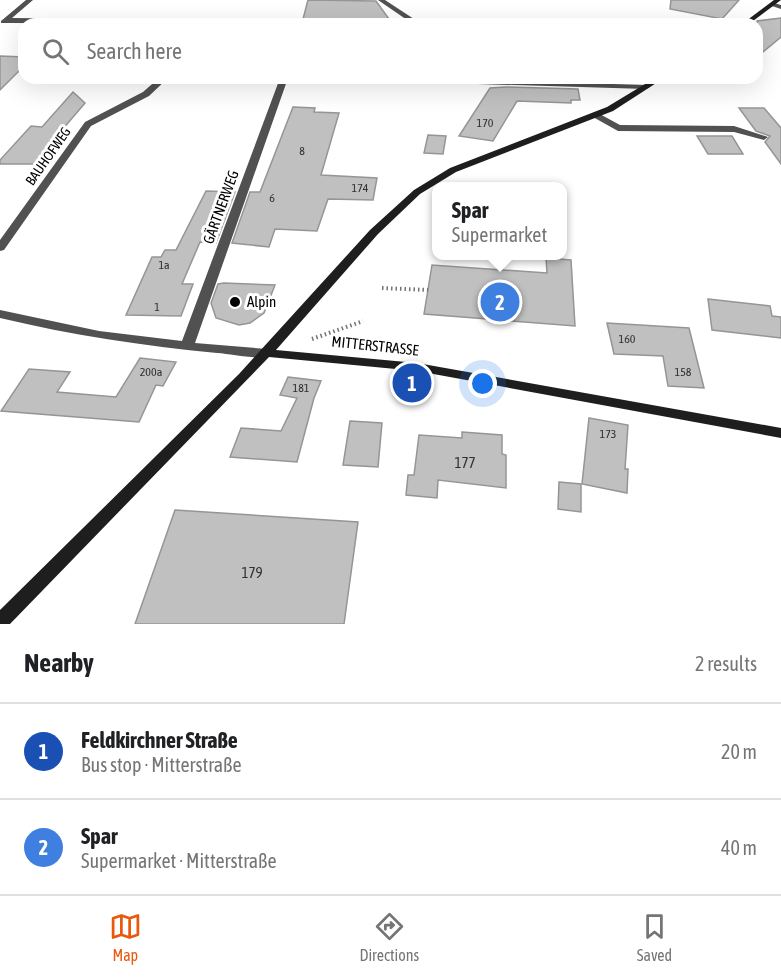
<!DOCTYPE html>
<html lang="en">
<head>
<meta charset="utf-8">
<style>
	body { margin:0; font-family:"Asap Condensed",sans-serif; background:#f2f2f2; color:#202124 }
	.you { position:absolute; left:483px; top:384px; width:21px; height:21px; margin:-15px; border:4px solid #fff; border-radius:50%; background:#1a73e8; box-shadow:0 0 0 9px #1a73e833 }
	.badge { display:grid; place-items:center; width:39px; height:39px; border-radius:50%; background:#ea580c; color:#fff; font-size:20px; font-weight:700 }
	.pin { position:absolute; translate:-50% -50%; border:3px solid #fff; box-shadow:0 2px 6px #0006 }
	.popup { position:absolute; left:432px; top:182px; width:135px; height:78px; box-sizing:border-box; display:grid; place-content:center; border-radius:12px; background:#fff; filter:drop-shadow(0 2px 4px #0005); font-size:20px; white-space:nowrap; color:#757577 }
	.popup b { font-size:22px; color:#202124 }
	.popup::after { content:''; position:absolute; left:50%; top:100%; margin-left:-12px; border:12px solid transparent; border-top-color:#fff }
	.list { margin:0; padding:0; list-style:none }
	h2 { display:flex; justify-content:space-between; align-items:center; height:78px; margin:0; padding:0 24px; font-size:26px }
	h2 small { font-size:20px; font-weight:400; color:#757577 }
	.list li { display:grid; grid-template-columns:39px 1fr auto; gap:18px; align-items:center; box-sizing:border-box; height:96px; padding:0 24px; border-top:2px solid #e0e0e0 }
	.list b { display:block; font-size:22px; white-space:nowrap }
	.list p { margin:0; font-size:20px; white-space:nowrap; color:#757577 }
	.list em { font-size:20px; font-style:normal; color:#757577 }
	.icon { flex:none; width:33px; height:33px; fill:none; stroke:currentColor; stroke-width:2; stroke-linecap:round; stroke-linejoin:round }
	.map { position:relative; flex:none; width:781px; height:624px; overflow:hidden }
	.search { position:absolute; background:#fff; box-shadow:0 6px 24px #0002; left:18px; right:18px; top:18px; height:66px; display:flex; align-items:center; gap:15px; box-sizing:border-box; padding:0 21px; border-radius:18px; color:#757577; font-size:22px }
	.sheet { height:270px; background:#fff }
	nav { display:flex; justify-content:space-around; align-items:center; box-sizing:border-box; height:84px; border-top:2px solid #e0e0e0; background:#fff; font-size:16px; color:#757577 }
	nav a { display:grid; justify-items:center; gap:3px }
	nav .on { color:#ea580c }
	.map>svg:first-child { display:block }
	.building { fill:#c0c0c0; stroke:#959595; stroke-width:1.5 }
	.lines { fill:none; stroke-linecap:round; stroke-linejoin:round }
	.path { stroke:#737373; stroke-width:4; stroke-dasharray:1.5 3; stroke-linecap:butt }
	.lane { fill:#515151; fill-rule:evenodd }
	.street { fill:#515151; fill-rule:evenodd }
	.secondary { fill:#1e1e1e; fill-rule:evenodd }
	.poi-dot { fill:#000; stroke:#fff; stroke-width:2 }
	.labels { text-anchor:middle; stroke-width:6; stroke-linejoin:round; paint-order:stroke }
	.number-label { font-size:12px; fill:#303030 }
	.far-street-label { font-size:14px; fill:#000; stroke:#fff }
	.street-label { font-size:15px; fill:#000; stroke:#fff }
	.poi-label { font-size:15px; fill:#000; stroke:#fff; text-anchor:start }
	.near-number-label { font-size:15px; fill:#303030 }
</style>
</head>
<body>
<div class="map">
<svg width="781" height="624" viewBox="0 0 781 624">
	<rect width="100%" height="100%" fill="#fff"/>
	<g class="building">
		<polygon points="308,0 376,1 389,19 303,19"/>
		<polygon points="671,0 739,0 722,19 670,9"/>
		<polygon points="781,18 781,37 757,57 757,21"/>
		<polygon points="0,56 24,57 24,66 0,90"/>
		<polygon points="506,87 578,89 580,100 571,100 571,103 517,101 493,141 459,136 490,88"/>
		<polygon points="73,92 85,103 33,164 0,164 0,160 31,126 42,127"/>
		<polygon points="293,107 315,108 314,112 339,113 321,175 377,178 373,200 328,199 317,231 275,229 269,247 232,243 250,192 260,192"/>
		<polygon points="739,108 764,108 781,128 781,164 765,142 770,136 756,131"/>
		<polygon points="428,135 446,136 443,154 424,153"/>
		<polygon points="697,136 732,136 743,154 708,154"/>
		<polygon points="206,191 235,192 216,243 200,242 182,284 193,284 181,316 126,315 152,257 161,257 165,250 176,250"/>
		<polygon points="546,258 571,260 575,326 424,314 432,265 547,273"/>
		<polygon points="224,283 275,285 264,313 250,323 239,325 216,318 211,303 218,284"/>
		<polygon points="708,299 770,306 772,316 781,317 781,338 712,330"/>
		<polygon points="607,323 689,328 704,388 668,386 663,356 614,354"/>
		<polygon points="140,358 176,362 163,386 156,385 139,422 1,411 29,369 70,372 57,392 116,397"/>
		<polygon points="288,377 321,381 314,398 297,462 230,457 241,428 281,431 297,398 280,395"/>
		<polygon points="589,418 628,425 625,469 628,469 627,493 582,484"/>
		<polygon points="350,421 382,423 378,467 343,465"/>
		<polygon points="462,432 502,435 502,454 506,455 506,488 438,480 437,498 406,495 408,475 414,475 419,435 462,438"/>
		<polygon points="559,482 581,484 581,512 558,509"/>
		<polygon points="175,510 358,522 344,624 135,624"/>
	</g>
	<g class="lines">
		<g class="path">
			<polyline points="382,288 428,290"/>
			<polyline points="312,339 363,321"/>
		</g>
		<polygon class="lane" points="596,112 620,125 734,126 768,137 764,140 734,132 618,131 593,117 593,113"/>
		<g class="street">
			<polygon points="26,0 33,0 12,18 410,22 378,0 385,0 417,21 556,20 559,22 556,24 1,23 1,21"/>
			<polygon points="774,3 781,5 781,9 772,6 772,4"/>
			<polygon points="159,78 168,78 149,96 91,126 4,250 0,251 0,240 85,122 143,92"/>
			<path d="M 280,78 L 288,78 L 195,343 L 267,349 L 272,350 L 273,353 L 272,356 C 256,360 233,354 217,353 C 144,346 71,335 0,318 L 0,310 L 99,331 L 182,341 Z"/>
			<polygon points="342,78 424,78 646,85 650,87 646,89 346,80"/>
		</g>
		<g class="secondary">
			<polygon points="774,0 781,0 749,24 742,24"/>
			<polygon points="655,78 664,78 613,111 456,172 420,194 378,234 276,350 417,363 781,428 781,438 417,371 269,357 10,624 0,624 0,610 239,374 370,230 414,190 450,168 607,107"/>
		</g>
	</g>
	<circle class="poi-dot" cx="235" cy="302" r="6"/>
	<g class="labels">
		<g class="number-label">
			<text x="485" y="127">170</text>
			<text x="302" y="155">8</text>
			<text x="360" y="192">174</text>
			<text x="272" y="202">6</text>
			<text x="164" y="269">1a</text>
			<text x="157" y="311">1</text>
			<text x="627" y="343">160</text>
			<text x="151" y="376">200a</text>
			<text x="683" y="376">158</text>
			<text x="301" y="392">181</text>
			<text x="608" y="438">173</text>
		</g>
		<g class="far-street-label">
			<text transform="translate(48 156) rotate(-55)" y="5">BAUHOFWEG</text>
		</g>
		<g class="street-label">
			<text transform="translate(221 207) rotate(-70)" y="5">GÄRTNERWEG</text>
			<text transform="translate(375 346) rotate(6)" y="5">MITTERSTRASSE</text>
		</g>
		<g class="poi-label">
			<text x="247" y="307">Alpin</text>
		</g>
		<g class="near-number-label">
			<text x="465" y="468">177</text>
			<text x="252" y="578">179</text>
		</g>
	</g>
</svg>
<div class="you"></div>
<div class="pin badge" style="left:412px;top:383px;background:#1a4fb4">1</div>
<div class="pin badge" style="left:500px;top:302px;background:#3f7fe0">2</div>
<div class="popup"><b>Spar</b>Supermarket</div>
<div class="search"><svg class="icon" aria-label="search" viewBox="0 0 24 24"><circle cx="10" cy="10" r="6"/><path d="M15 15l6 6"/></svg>Search here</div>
</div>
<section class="sheet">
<h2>Nearby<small>2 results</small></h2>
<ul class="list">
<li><span class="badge" style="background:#1a4fb4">1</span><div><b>Feldkirchner Straße</b><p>Bus stop · Mitterstraße</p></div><em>20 m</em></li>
<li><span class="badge" style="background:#3f7fe0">2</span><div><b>Spar</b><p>Supermarket · Mitterstraße</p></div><em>40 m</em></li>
</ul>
</section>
<nav>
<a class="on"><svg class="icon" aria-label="map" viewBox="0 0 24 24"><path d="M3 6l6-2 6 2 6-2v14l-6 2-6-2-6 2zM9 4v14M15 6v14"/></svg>Map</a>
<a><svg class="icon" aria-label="directions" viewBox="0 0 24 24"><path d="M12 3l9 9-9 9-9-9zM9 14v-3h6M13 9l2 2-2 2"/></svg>Directions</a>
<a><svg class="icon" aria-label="saved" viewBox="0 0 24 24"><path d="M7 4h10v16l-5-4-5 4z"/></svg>Saved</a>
</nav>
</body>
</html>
